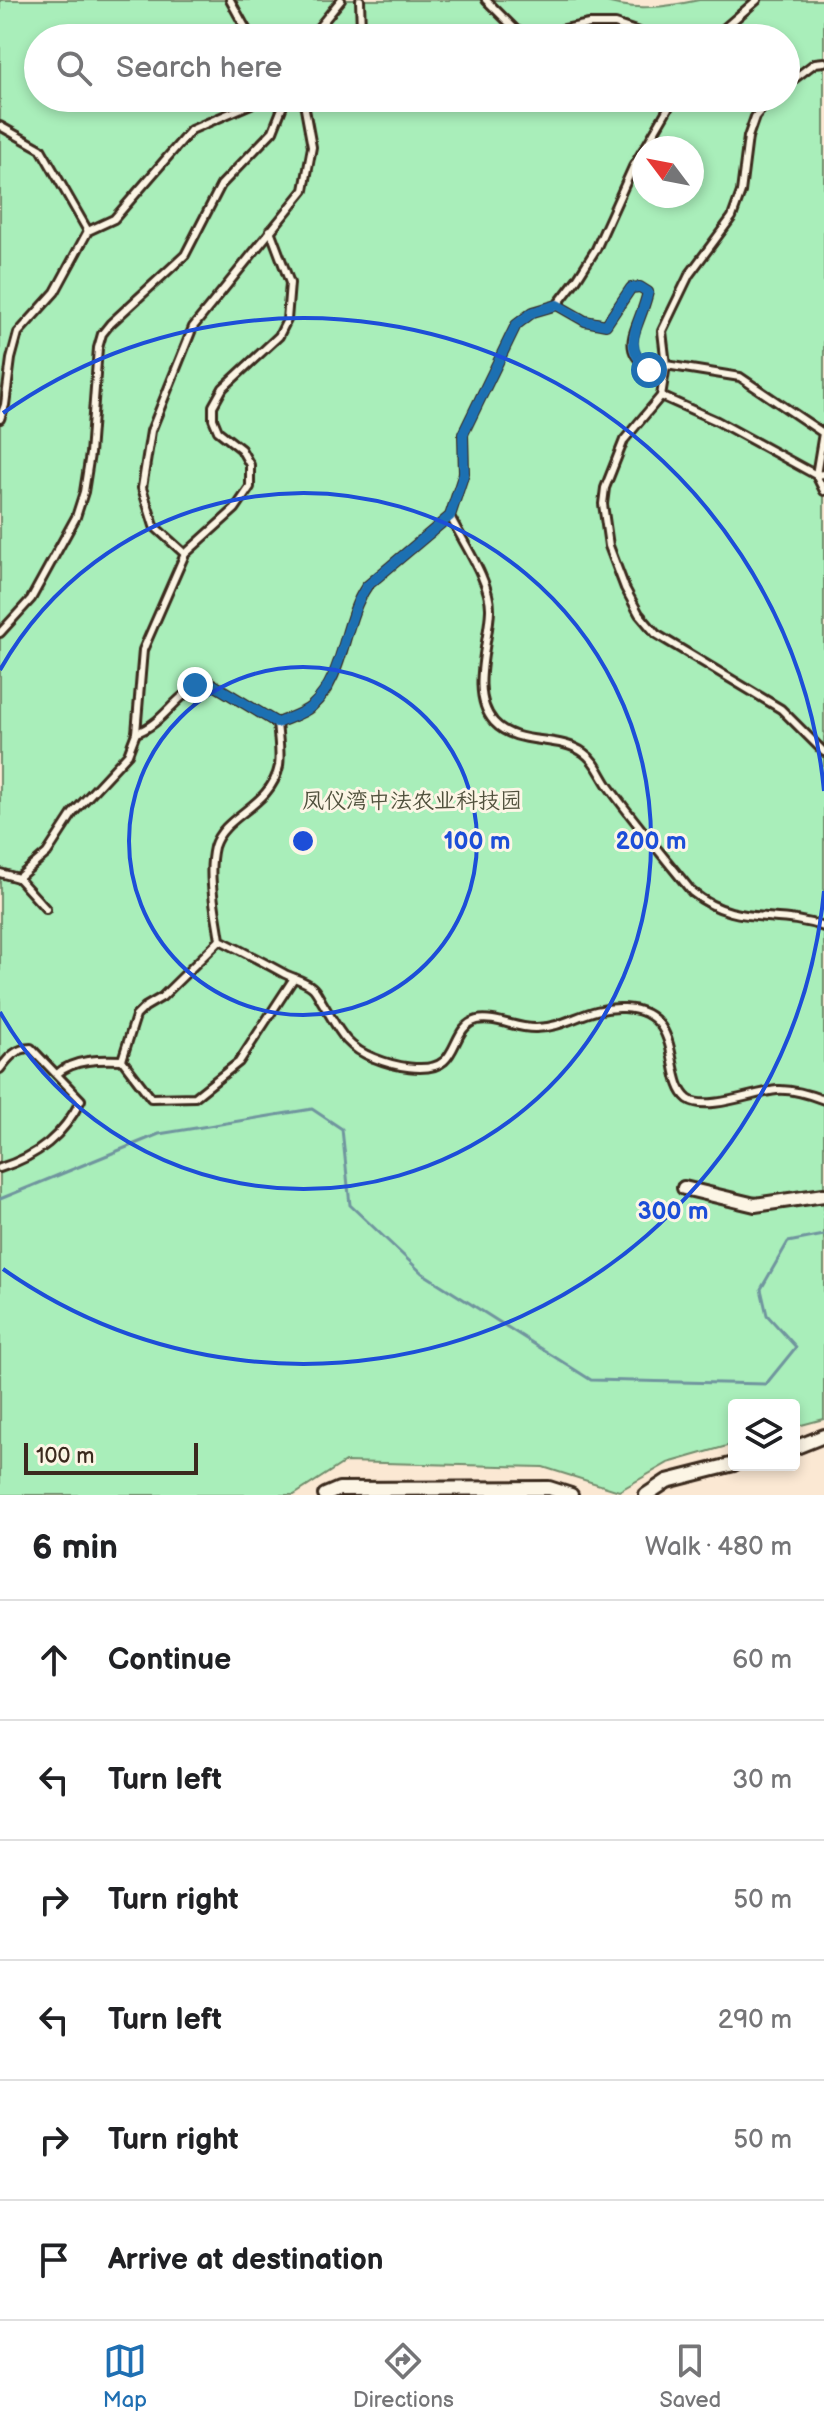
<!DOCTYPE html>
<html lang="en">
<head>
<meta charset="utf-8">
<style>
	body { margin:0; font-family:"Balsamiq Sans","LXGW WenKai TC",sans-serif; background:#f2f2f2; color:#202124 }
	.controls { position:absolute; right:24px; bottom:24px; display:grid; overflow:hidden; border-radius:8px; box-shadow:0 4px 12px #0003 }
	.controls button { width:72px; height:72px; display:grid; place-items:center; padding:0; border:0; border-bottom:2px solid #e0e0e0; background:#fff; color:#202124; font:40px sans-serif }
	.compass { position:absolute; left:632px; top:136px; width:72px; height:72px; border-radius:50%; background:#fff; box-shadow:0 4px 12px #0003; rotate:302deg }
	.scale { position:absolute; left:24px; bottom:20px; width:174px; box-sizing:border-box; padding-left:8px; border:4px solid #3b2a1e; border-top:0; font-size:22px; line-height:28px; white-space:nowrap; color:#3b2a1e; -webkit-text-stroke:6px #fcf5e5; paint-order:stroke }
	.stop { position:absolute; width:24px; height:24px; margin:-18px; border:6px solid #1f6fb2; border-radius:50%; background:#fff }
	.stop.end { background:#1f6fb2; border-color:#fff; box-shadow:0 2px 8px #0008 }
	.list { margin:0; padding:0; list-style:none }
	h2 { display:flex; justify-content:space-between; align-items:center; height:104px; margin:0; padding:0 32px; font-size:34px }
	h2 small { font-size:26px; font-weight:400; color:#757577 }
	.list li { display:grid; grid-template-columns:52px 1fr auto; gap:24px; align-items:center; box-sizing:border-box; height:120px; padding:0 32px; border-top:2px solid #e0e0e0 }
	.list b { display:block; font-size:30px; white-space:nowrap }
	.list em { font-size:26px; font-style:normal; color:#757577 }
	.icon { flex:none; width:44px; height:44px; fill:none; stroke:currentColor; stroke-width:2; stroke-linecap:round; stroke-linejoin:round }
	.map { position:relative; flex:none; width:824px; height:1495px; overflow:hidden }
	.search { position:absolute; background:#fff; box-shadow:0 4px 12px #0003; left:24px; right:24px; top:24px; height:88px; display:flex; align-items:center; gap:20px; box-sizing:border-box; padding:0 28px; border-radius:44px; color:#757577; font-size:30px }
	.sheet { height:824px; background:#fff }
	nav { display:flex; justify-content:space-around; align-items:center; box-sizing:border-box; height:112px; border-top:2px solid #e0e0e0; background:#fff; font-size:22px; color:#757577 }
	nav a { display:grid; justify-items:center; gap:4px }
	nav .on { color:#1f6fb2 }
	.map>svg:first-child { display:block }
	.park { fill:#a9eeba; stroke:#728c6c; stroke-width:2; fill-rule:evenodd }
	.lines { fill:none; stroke-linecap:round; stroke-linejoin:round }
	.stream { stroke:#70959e; stroke-width:3 }
	.service-casing { stroke:#3b2a1e; stroke-width:12 }
	.minor-casing { stroke:#3b2a1e; stroke-width:18 }
	.service { stroke:#fcf5e5; stroke-width:6 }
	.minor { stroke:#fcf5e5; stroke-width:12 }
	.route { stroke:#1f6fb2; stroke-width:10 }
	.ring { fill:none; stroke:#1d4ed8; stroke-width:4 }
	.labels { text-anchor:middle; stroke-width:6; stroke-linejoin:round; paint-order:stroke }
	.park-label { font-size:22px; fill:#51513d; stroke:#fcf5e5 }
	.centre { fill:#1d4ed8; stroke:#fcf5e5; stroke-width:4 }
	.ring-label { font-size:24px; text-anchor:middle; font-weight:bold; fill:#1d4ed8; stroke:#fcf5e5; stroke-width:6; stroke-linejoin:round; paint-order:stroke }
</style>
</head>
<body>
<div class="map">
<svg width="824" height="1495" viewBox="0 0 824 1495">
	<rect width="100%" height="100%" fill="#fbe8d3"/>
	<filter id="ink" filterUnits="userSpaceOnUse"><feTurbulence type="fractalNoise" baseFrequency=".0125" numOctaves="2"/><feDisplacementMap in="SourceGraphic" scale="16" xChannelSelector="R" yChannelSelector="G"/><feConvolveMatrix kernelMatrix="1 2 1 2 8 2 1 2 1" color-interpolation-filters="sRGB"/></filter>
	<g filter="url(#ink)">
		<path class="park" d="M 0,0 L 601,0 C 632,12 667,7 699,0 L 824,0 L 824,1419 L 794,1427 L 794,1405 L 734,1405 L 734,1444 L 668,1463 L 619,1491 L 543,1467 L 345,1462 L 294,1495 L 0,1495 ZM 38,38 L 786,38 L 786,98 L 38,98 ZM 644,148 L 692,148 L 692,196 L 644,196 Z"/>
		<g class="lines">
			<polyline class="stream" points="0,1199 159,1134 312,1109 342,1129 350,1205 422,1273 591,1380 766,1384 796,1347 767,1315 761,1289 788,1242 824,1235"/>
			<g class="service-casing">
				<g id="service">
					<polyline points="230,0 251,38"/>
					<polyline points="486,0 516,30 531,36 589,24 615,24 656,38"/>
					<polyline points="310,38 341,0"/>
					<polyline points="356,38 361,30 360,0"/>
					<polyline points="713,38 757,0"/>
					<polyline points="786,85 815,63 824,62"/>
					<polyline points="771,98 755,117 748,137 741,192 732,217 689,275 662,331 666,365 661,396 624,440 605,488 603,504 609,546 625,588 639,614 656,634 781,709 824,752"/>
					<polyline points="0,126 41,149 88,231"/>
					<polyline points="645,148 674,98"/>
					<path d="M 644,149 L 633,167 L 596,249 L 577,279 L 557,305 L 533,312 L 516,325 L 463,434 L 464,473 L 450,516 C 462,541 491,582 490,610 C 489,643 469,694 494,722 C 517,747 558,734 584,753 C 596,761 601,776 609,787 C 635,823 664,857 692,892 C 737,928 775,909 824,927"/>
					<path d="M 557,305 L 585,321 L 606,325 L 631,288 L 640,287 L 648,292 C 637,338 613,347 662,379"/>
					<polyline points="666,365 740,377 823,433 816,475 824,474"/>
					<polyline points="661,396 717,421 816,475 824,491"/>
					<polyline points="0,419 5,405 11,359 18,333 55,292 88,231 114,219 191,130 251,104 256,98"/>
					<polyline points="185,554 154,526 142,488 151,431 193,327 304,190 312,147 305,109 309,98"/>
					<polyline points="0,633 31,599 76,517 84,492 90,454 98,348 102,334 110,324 185,255 221,185 273,131 286,98"/>
					<path d="M 277,723 C 278,736 281,753 279,766 C 271,807 224,814 214,847 C 207,877 216,911 220,940 C 242,951 263,962 285,974 C 293,978 305,981 312,987 C 316,990 319,997 322,1002 C 338,1028 344,1047 374,1058 C 391,1065 428,1075 444,1061 C 457,1050 457,1025 477,1020 C 495,1016 517,1029 536,1028 C 567,1028 587,1006 624,1008 C 686,1011 663,1080 688,1099 C 706,1112 755,1092 777,1090 C 791,1089 811,1095 824,1100"/>
					<path d="M 136,733 C 166,723 177,689 209,682 L 277,723 C 288,718 303,714 312,706 C 346,676 342,622 367,586 L 450,516"/>
					<polyline points="0,873 18,878 46,909"/>
					<polyline points="18,878 47,853 73,813 128,754 136,733 143,650 185,554 235,509 250,487 250,465 241,449 218,431 213,419 213,406 223,388 279,336 287,320 290,283 270,230"/>
					<polyline points="220,940 162,997 145,1007 136,1016 122,1060 151,1098 195,1097 239,1062 294,978"/>
					<path d="M 0,1069 C 8,1058 16,1048 31,1048 L 81,1100 C 63,1136 38,1156 0,1168"/>
					<path d="M 57,1074 C 73,1059 101,1059 122,1060"/>
				</g>
			</g>
			<g class="minor-casing">
				<g id="minor">
					<polyline points="684,1188 755,1205 824,1195"/>
					<polyline points="794,1448 824,1436"/>
					<polyline points="325,1495 339,1489 549,1488 571,1495"/>
					<polyline points="646,1495 667,1481 734,1464"/>
				</g>
			</g>
			<use href="#service" class="service"/>
			<use href="#minor" class="minor"/>
		</g>
	</g>
	<g class="lines" filter="url(#ink)">
		<path class="route" d="M 195,685 L 209,682 L 277,723 C 288,718 303,714 312,706 C 346,675 342,622 367,586 L 450,516 L 464,473 L 463,434 L 516,325 L 533,312 L 557,305 L 585,321 L 606,325 L 631,288 L 640,287 L 648,292 C 641,324 619,345 649,370"/>
	</g>
	<g class="ring">
		<circle cx="303" cy="841" r="174"/>
		<path d="M0 670A348 348 0 1 1 0 1012"/>
		<path d="M824 891A523 523 0 0 1 3 1269M3 413A523 523 0 0 1 824 791"/>
	</g>
	<g class="labels">
		<g class="park-label">
			<text x="412" y="808">凤仪湾中法农业科技园</text>
		</g>
	</g>
	<circle cx="303" cy="841" r="12" class="centre"/>
	<g class="ring-label">
		<text x="477" y="849">100 m</text>
		<text x="651" y="849">200 m</text>
		<text x="673" y="1219">300 m</text>
	</g>
</svg>
<div class="controls">
<button><svg class="icon" aria-label="layers" viewBox="0 0 24 24"><path d="M12 4l9 5-9 5-9-5zM3 14l9 5 9-5"/></svg></button>
</div>
<svg class="compass" viewBox="-18 -18 36 36"><path d="M0-13l5 13h-10z" fill="#e53935"/><path d="M0 13l5-13h-10z" fill="#757577"/></svg>
<div class="scale">100 m</div>
<div class="stop" style="left:649px;top:370px"></div>
<div class="stop end" style="left:195px;top:685px"></div>
<div class="search"><svg class="icon" aria-label="search" viewBox="0 0 24 24"><circle cx="10" cy="10" r="6"/><path d="M15 15l6 6"/></svg>Search here</div>
</div>
<section class="sheet">
<h2>6 min<small>Walk · 480 m</small></h2>
<ul class="list">
<li><svg class="icon" aria-label="ahead" viewBox="0 0 24 24"><path d="M12 20V5M6 11l6-6 6 6"/></svg><div><b>Continue</b></div><em>60 m</em></li>
<li><svg class="icon" aria-label="left" viewBox="0 0 24 24"><path d="M17 20v-9H6M10 6l-5 5 5 5"/></svg><div><b>Turn left</b></div><em>30 m</em></li>
<li><svg class="icon" aria-label="right" viewBox="0 0 24 24"><path d="M7 20v-9h11M14 6l5 5-5 5"/></svg><div><b>Turn right</b></div><em>50 m</em></li>
<li><svg class="icon" aria-label="left" viewBox="0 0 24 24"><path d="M17 20v-9H6M10 6l-5 5 5 5"/></svg><div><b>Turn left</b></div><em>290 m</em></li>
<li><svg class="icon" aria-label="right" viewBox="0 0 24 24"><path d="M7 20v-9h11M14 6l5 5-5 5"/></svg><div><b>Turn right</b></div><em>50 m</em></li>
<li><svg class="icon" aria-label="arrive" viewBox="0 0 24 24"><path d="M6 21V4h12l-3 4 3 4H6"/></svg><div><b>Arrive at destination</b></div></li>
</ul>
</section>
<nav>
<a class="on"><svg class="icon" aria-label="map" viewBox="0 0 24 24"><path d="M3 6l6-2 6 2 6-2v14l-6 2-6-2-6 2zM9 4v14M15 6v14"/></svg>Map</a>
<a><svg class="icon" aria-label="directions" viewBox="0 0 24 24"><path d="M12 3l9 9-9 9-9-9zM9 14v-3h6M13 9l2 2-2 2"/></svg>Directions</a>
<a><svg class="icon" aria-label="saved" viewBox="0 0 24 24"><path d="M7 4h10v16l-5-4-5 4z"/></svg>Saved</a>
</nav>
</body>
</html>
